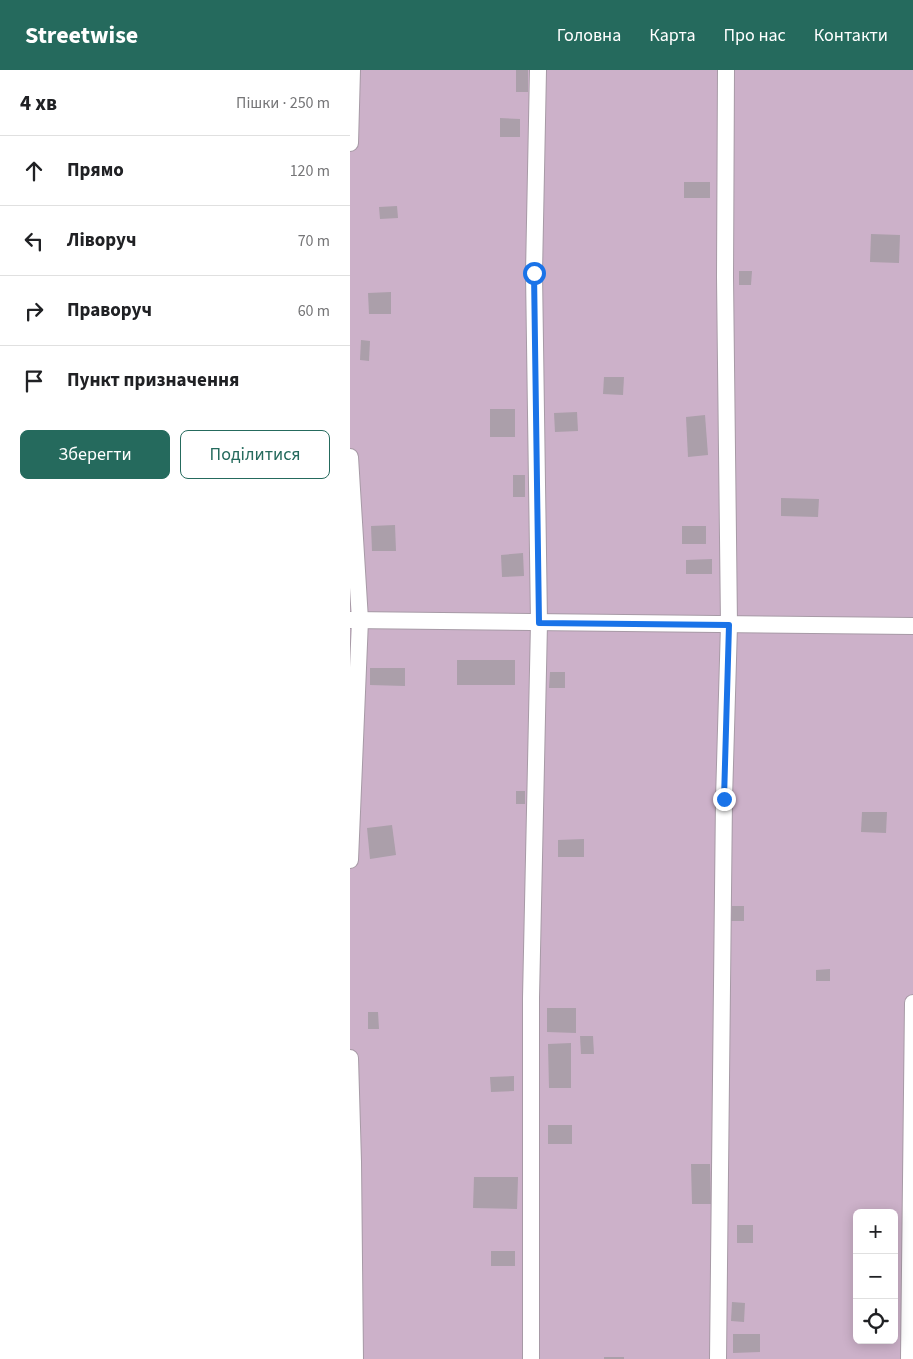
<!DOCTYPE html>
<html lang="uk">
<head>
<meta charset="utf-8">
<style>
	body { margin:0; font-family:"Source Sans 3",sans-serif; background:#f6f6f6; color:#202124 }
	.controls { position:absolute; right:15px; bottom:15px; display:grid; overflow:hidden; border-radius:8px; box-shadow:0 2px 12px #0003 }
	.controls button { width:45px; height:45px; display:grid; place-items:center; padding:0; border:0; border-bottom:1px solid #e0e0e0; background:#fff; color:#202124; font:25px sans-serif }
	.stop { position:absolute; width:15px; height:15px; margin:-11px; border:4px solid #1a73e8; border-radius:50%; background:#fff }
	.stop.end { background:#1a73e8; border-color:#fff; box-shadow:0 1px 5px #0008 }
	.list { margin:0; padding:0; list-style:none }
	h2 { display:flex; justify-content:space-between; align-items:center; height:65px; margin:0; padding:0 20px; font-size:21px }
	h2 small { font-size:16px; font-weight:400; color:#757577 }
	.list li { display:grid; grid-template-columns:32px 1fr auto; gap:15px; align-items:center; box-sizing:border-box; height:70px; padding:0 20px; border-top:1px solid #e0e0e0 }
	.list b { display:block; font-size:19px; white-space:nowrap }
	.list em { font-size:16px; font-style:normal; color:#757577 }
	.actions { display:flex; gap:10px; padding:15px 20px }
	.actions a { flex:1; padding:11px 0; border:1px solid #256a5d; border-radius:8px; text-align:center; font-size:18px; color:#256a5d }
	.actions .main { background:#256a5d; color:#fff }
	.icon { flex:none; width:28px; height:28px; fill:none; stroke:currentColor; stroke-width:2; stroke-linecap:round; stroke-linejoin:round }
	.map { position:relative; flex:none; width:563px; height:1289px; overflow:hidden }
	header { display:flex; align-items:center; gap:30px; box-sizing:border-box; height:70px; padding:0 25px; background:#256a5d; color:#fff }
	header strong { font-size:24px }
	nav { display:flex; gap:28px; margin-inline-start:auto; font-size:18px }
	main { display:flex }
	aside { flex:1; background:#fff }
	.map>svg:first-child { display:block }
	.green { fill:#ccb1c9; fill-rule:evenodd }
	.building { fill:#ab9faa }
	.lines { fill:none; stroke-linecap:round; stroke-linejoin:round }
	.minor-casing { stroke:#a79aa6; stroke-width:18 }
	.minor { stroke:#fff; stroke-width:16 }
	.route { stroke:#1a73e8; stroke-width:6 }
</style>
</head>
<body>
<header>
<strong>Streetwise</strong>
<nav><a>Головна</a><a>Карта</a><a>Про нас</a><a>Контакти</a></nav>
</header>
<main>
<aside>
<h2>4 хв<small>Пішки · 250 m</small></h2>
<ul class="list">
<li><svg class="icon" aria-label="ahead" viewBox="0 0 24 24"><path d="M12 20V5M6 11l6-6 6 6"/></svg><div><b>Прямо</b></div><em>120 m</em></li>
<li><svg class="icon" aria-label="left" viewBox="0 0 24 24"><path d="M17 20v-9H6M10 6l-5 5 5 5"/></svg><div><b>Ліворуч</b></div><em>70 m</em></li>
<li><svg class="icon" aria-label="right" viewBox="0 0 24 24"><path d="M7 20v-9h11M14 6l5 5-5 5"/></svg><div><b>Праворуч</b></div><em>60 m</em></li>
<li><svg class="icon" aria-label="arrive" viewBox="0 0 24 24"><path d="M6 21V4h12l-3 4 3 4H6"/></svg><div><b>Пункт призначення</b></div></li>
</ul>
<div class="actions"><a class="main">Зберегти</a><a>Поділитися</a></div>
</aside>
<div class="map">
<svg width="563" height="1289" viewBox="0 0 563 1289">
	<rect width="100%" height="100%" fill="#e8dbe7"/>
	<path class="green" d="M 0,0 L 563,0 L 563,1289 L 0,1289 ZM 507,1143 L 544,1143 L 544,1270 L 507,1270 Z"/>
	<g class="building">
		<rect x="166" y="0" width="12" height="22"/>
		<polygon points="150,48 170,49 170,67 150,67"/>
		<rect x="334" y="112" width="26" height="16"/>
		<polygon points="47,136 48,148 30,149 29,137"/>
		<polygon points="521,164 550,165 549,193 520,192"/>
		<polygon points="389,201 402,201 401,215 389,215"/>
		<polygon points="41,222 41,244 19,244 18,223"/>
		<polygon points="11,270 20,271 19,291 10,290"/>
		<polygon points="254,307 274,307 273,325 253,324"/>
		<rect x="140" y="339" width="25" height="28"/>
		<polygon points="227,342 228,361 205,362 204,343"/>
		<polygon points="355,345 358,385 338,387 336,347"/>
		<rect x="163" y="405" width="12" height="22"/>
		<polygon points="431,428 469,429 468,447 431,446"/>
		<polygon points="45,455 46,481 22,481 21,456"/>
		<rect x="332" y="456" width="24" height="18"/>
		<polygon points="173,483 174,506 152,507 151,485"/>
		<polygon points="362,489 362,504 336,504 336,490"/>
		<rect x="107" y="590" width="58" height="25"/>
		<polygon points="20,598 55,598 55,616 20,615"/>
		<polygon points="200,602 215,602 215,618 199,618"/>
		<rect x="166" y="721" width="9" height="13"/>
		<polygon points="512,742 537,742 536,763 511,762"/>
		<polygon points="42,755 46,785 20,789 17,758"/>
		<polygon points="234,769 234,787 208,787 208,770"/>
		<polygon points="382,836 394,836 394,851 381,851"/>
		<polygon points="480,899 480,911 466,911 466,900"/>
		<polygon points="197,938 226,938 226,963 197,962"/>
		<polygon points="18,942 28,942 29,959 18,959"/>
		<polygon points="230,966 243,966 244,984 231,984"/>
		<polygon points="221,973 221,1018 199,1018 198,974"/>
		<polygon points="164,1006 164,1021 141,1022 140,1007"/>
		<rect x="198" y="1055" width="24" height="19"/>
		<polygon points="341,1094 360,1094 361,1134 342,1134"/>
		<polygon points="124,1107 168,1107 167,1139 123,1138"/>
		<rect x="387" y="1155" width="16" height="18"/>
		<rect x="141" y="1181" width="24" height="15"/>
		<polygon points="382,1232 395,1233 394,1252 381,1251"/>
		<polygon points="383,1264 410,1264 410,1282 383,1283"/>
		<rect x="254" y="1287" width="20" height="2"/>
	</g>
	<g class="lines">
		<g class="minor-casing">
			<g id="minor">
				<polyline points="0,73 2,0"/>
				<polyline points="0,387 10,550 0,790"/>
				<polyline points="0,550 563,556"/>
				<polyline points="0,988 3,1092 5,1289"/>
				<polyline points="181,1289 181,928 189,553 184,203 188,0"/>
				<polyline points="368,1289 374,729 379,555 375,207 376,0"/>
				<polyline points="559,1289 563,933"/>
			</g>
		</g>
		<use href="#minor" class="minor"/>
	</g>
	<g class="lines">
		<polyline class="route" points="184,203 189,553 379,555 374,729"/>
	</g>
</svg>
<div class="controls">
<button>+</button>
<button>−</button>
<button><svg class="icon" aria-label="locate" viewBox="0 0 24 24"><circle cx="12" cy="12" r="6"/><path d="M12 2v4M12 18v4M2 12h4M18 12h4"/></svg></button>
</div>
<div class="stop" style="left:184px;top:203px"></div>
<div class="stop end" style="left:374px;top:729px"></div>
</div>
</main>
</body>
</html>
